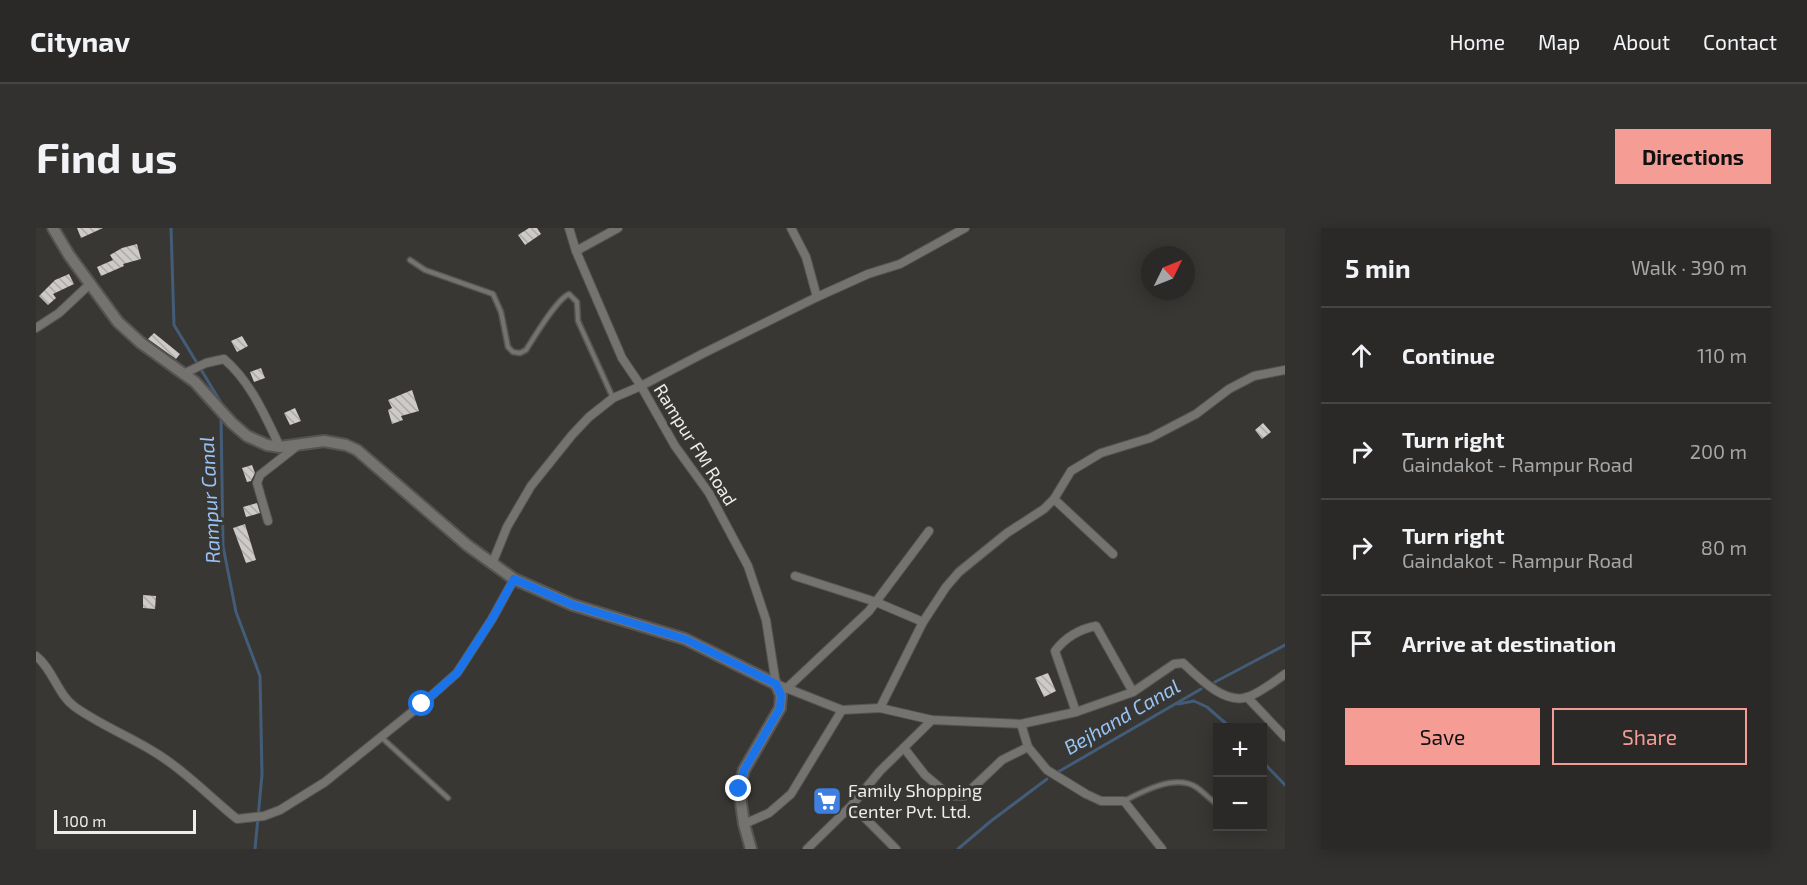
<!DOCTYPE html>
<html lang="en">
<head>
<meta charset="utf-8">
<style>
	body { margin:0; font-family:"Exo 2",sans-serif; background:#32312f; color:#f1f3f6 }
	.controls { position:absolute; right:18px; bottom:18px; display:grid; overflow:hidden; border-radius:0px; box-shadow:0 3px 15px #0003 }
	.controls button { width:54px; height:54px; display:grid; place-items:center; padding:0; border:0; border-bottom:2px solid #464544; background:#2a2927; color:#f1f3f6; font:30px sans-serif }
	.compass { position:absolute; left:1105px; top:18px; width:54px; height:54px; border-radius:50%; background:#2a2927; box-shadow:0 3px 15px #0003; rotate:47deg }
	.scale { position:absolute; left:18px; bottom:15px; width:142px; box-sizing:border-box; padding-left:6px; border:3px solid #eeedeb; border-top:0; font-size:16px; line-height:21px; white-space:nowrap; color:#eeedeb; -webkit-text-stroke:4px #383734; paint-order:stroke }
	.stop { position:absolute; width:18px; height:18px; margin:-14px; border:4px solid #1a73e8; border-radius:50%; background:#fff }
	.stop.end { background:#1a73e8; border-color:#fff; box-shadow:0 2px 6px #0008 }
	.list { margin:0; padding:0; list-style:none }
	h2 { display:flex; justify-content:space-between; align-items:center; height:78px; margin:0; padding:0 24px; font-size:26px }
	h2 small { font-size:20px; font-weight:400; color:#a5a6a7 }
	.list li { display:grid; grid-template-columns:39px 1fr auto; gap:18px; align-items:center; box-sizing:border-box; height:96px; padding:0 24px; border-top:2px solid #464544 }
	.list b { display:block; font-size:22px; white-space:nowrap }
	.list p { margin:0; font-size:20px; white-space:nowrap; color:#a5a6a7 }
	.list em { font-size:20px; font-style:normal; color:#a5a6a7 }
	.actions { display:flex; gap:12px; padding:18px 24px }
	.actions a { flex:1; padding:14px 0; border:2px solid #f59c95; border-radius:0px; text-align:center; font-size:21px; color:#f59c95 }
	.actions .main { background:#f59c95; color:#111 }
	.icon { flex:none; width:33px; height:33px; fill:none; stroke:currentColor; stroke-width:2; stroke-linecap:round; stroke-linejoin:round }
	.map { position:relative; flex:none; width:1249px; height:621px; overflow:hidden; border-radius:0px }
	header { display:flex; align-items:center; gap:36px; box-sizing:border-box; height:84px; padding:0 30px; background:#2a2927; border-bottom:2px solid #464544 }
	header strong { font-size:28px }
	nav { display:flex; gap:33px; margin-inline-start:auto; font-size:21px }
	.intro { display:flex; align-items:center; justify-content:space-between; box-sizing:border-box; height:144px; padding:0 36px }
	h1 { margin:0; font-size:42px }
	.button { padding:15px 27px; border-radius:0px; background:#f59c95; color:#111; font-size:21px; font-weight:700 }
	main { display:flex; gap:36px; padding:0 36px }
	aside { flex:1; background:#2a2927; border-radius:0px; box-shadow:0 3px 15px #0003 }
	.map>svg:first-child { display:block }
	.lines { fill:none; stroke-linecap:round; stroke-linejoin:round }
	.stream { stroke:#435c78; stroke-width:3 }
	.building { fill:url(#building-back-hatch) }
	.service-casing { stroke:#555452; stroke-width:7 }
	.minor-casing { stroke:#555452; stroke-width:10 }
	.secondary-casing { stroke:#555452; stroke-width:14 }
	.service { stroke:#757370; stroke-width:4 }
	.minor { stroke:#757370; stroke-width:8 }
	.secondary { stroke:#757370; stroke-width:10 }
	.route { stroke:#1a73e8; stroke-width:8 }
	.labels { text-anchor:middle; stroke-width:6; stroke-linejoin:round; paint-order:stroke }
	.street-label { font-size:18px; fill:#eeedeb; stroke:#383734 }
	.poi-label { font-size:18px; fill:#eeedeb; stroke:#383734; text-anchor:start }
	.water-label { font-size:20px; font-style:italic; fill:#98c3f5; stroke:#383734 }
</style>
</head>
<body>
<header>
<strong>Citynav</strong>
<nav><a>Home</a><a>Map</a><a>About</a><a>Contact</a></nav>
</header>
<div class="intro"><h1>Find us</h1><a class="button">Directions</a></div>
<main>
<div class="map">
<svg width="1249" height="621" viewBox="0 0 1249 621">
	<defs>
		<pattern id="building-back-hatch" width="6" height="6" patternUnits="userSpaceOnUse" patternTransform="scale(1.5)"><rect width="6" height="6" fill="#cecac8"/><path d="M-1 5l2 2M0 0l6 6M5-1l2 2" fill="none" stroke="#aca9a8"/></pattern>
	</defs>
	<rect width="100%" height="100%" fill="#383734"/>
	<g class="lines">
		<g class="stream">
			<polyline points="135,0 138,97 184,173 184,178"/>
			<polyline points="185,188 187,318 200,384 224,448 226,547 219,621"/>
			<polyline points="1179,454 1249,417"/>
			<polyline points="1142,476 1158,473 1171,479 1195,500"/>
			<polyline points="1226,533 1249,557"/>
			<polyline points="1022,544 1165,461"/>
			<polyline points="922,621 955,593 1011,551"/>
		</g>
	</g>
	<g class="building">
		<polygon points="41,0 67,0 45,10"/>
		<polygon points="493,0 501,0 505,6 489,17 482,7"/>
		<polygon points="101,16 105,31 87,36 88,38 65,48 61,39 77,32 74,27 86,20"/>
		<polygon points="33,46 38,56 17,66 20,70 12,77 3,68 19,52"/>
		<polygon points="118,105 144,126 140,131 112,111"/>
		<polygon points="206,108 212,118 201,124 195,113"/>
		<polygon points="225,140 229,150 218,154 214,144"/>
		<polygon points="376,162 383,183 365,188 367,192 356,196 352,182 356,180 352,172"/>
		<polygon points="259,180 265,193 254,197 248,185"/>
		<polygon points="1227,195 1235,204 1226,211 1219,202"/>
		<polygon points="216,237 219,245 215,253 211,254 206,240"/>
		<polygon points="221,275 224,285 210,289 207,279"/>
		<polygon points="209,296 220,332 210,335 197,300"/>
		<polygon points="107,367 120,368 119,381 107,380"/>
		<polygon points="1012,445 1020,463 1008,469 999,450"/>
	</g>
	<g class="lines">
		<g class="service-casing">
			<g id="service">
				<path d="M 374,32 L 389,42 L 457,66 L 465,84 L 472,119 L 477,124 L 484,125 L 490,122 C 499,108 520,72 533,66 L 541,74 L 542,93 L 577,170"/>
				<polyline points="345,509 412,570"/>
				<path d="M 1088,573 C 1107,563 1139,546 1160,559 C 1166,563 1172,569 1178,574"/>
			</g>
		</g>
		<g class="minor-casing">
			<g id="minor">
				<path d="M 533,0 L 540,23 L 586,130 L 605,158 L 639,218 L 673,265 L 712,338 L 730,392 L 740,456 L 806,482 L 844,480 L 896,492 L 985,496 L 1040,484 L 1097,464 L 1138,436 L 1147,435 C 1162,449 1188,477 1212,469 C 1225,464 1238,454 1249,446"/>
				<polyline points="755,0 770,29 781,69"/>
				<polyline points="540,23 582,0"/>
				<polyline points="0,100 23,85 55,55"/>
				<path d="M 147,146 L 170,135 L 188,131 C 215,154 229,188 244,219"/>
				<polyline points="1018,271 1077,326"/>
				<polyline points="232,293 221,255 224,247 261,218"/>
				<polyline points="456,336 471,299 495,258 536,207 553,189 577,170 605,158 666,126 781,69 832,46 864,36 929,0"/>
				<polyline points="759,348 840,374 887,394"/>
				<path d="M 0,428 C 17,441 21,466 39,479 C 63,496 90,507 115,522 C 146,540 173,568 201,591 L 228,588 L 244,582 L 289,554 L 386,476 L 421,445 L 456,391 L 478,351"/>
				<polyline points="750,461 833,383 893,303"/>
				<polyline points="1211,469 1249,509"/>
				<polyline points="844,480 887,394 910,359 923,344 971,305 1008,281 1018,271 1035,243 1065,225 1114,210 1160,186 1193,161 1218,148 1249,142"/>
				<path d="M 1040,484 L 1019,423 C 1029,410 1044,401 1060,398 L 1097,464"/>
				<polyline points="985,496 992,519 1011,542 1050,566 1065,573 1088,573 1126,621"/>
				<polyline points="868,520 889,547 914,568 928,568 966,532 992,519"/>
				<polyline points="816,577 860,621"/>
				<polyline points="708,596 733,585 755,566 806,482"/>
				<polyline points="771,621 816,577 844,543 896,492"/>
			</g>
		</g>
		<g class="secondary-casing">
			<polyline id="secondary" points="17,0 33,27 82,94 105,115 159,154 196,195 211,208 231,217 244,219 288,213 310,217 321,222 431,317 478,351 537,377 649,411 740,456 745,467 744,480 708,542 703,561 708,596 715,621"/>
		</g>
		<use href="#service" class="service"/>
		<use href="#minor" class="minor"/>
		<use href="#secondary" class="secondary"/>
	</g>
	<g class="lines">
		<polyline class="route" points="386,476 421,445 456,391 478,351 537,377 649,411 740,456 745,467 744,480 708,542 703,561"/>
	</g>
	<defs>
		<g id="supermarket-square" transform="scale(1.5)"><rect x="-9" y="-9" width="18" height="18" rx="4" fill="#3f7fe0" stroke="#383734"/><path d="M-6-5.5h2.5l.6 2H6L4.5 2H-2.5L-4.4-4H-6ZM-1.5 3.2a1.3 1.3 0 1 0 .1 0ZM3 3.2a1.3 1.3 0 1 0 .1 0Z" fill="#fff"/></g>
	</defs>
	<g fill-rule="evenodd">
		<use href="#supermarket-square" x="791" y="573"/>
	</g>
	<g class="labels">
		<g class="street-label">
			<text transform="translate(659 217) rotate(58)" y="6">Rampur FM Road</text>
		</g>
		<g class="poi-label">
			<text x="812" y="569">Family Shopping<tspan x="812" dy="21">Center Pvt. Ltd.</tspan></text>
		</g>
		<g class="water-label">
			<text transform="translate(174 272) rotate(-93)" y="7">Rampur Canal</text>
			<text transform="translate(1086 489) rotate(-30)" y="7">Bejhand Canal</text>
		</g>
	</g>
</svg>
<div class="controls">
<button>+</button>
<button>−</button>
</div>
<svg class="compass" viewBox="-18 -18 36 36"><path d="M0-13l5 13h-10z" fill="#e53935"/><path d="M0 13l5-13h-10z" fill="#a5a6a7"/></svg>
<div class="scale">100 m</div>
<div class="stop" style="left:386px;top:476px"></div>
<div class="stop end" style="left:703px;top:561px"></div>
</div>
<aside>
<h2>5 min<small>Walk · 390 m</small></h2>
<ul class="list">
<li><svg class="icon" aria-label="ahead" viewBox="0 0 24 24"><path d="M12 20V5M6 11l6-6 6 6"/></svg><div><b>Continue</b></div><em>110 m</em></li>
<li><svg class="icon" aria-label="right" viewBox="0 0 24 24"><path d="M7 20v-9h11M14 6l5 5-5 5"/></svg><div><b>Turn right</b><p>Gaindakot - Rampur Road</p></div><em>200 m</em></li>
<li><svg class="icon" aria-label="right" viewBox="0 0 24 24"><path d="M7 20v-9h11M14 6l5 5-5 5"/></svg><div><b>Turn right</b><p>Gaindakot - Rampur Road</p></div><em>80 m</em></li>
<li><svg class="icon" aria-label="arrive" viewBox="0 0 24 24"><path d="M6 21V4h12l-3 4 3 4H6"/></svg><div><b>Arrive at destination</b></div></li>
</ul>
<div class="actions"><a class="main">Save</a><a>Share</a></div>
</aside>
</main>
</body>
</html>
